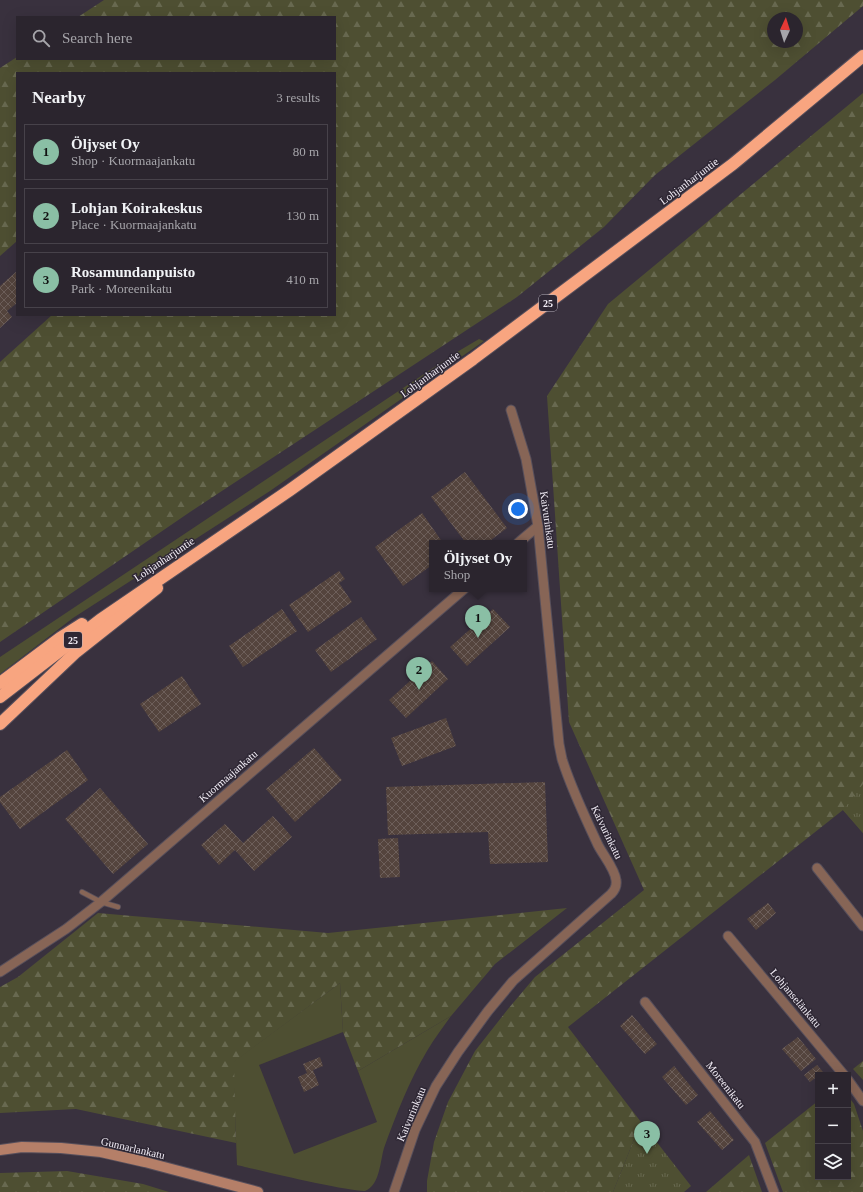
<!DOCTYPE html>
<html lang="en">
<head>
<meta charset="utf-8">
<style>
	body { margin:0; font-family:"Times New Roman",serif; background:#332d36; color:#f1f3f6 }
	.controls { position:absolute; right:12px; bottom:12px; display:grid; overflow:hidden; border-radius:0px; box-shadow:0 4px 16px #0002 }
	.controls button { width:36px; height:36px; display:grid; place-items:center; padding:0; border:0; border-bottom:1px solid #47424a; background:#2b252e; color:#f1f3f6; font:20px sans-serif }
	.compass { position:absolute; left:767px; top:12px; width:36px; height:36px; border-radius:50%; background:#2b252e; box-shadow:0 4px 16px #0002; rotate:4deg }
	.you { position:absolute; left:518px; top:509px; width:14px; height:14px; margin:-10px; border:3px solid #fff; border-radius:50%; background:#1a73e8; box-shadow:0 0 0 6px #1a73e833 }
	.badge { display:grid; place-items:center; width:26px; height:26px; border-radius:50%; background:#8abfa5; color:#111; font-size:13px; font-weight:700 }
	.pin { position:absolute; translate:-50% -33px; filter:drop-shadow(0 1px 2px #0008) }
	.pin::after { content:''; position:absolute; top:21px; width:14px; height:12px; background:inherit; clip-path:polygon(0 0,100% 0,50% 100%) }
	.popup { position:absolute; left:429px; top:540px; width:98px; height:52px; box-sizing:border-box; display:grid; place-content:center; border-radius:0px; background:#2b252e; filter:drop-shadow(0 1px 3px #0005); font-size:13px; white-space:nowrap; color:#a6a5aa }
	.popup b { font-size:15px; color:#f1f3f6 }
	.popup::after { content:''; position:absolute; left:50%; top:100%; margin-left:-8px; border:8px solid transparent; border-top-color:#2b252e }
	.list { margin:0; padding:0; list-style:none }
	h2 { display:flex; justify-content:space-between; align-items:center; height:52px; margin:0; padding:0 16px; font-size:17px }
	h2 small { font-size:13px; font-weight:400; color:#a6a5aa }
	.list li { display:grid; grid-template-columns:26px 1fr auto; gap:12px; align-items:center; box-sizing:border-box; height:56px; margin:0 8px 8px; padding:0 8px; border:1px solid #47424a; border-radius:0px }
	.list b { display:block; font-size:15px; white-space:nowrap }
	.list p { margin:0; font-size:13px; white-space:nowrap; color:#a6a5aa }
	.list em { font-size:13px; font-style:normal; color:#a6a5aa }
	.icon { flex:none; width:22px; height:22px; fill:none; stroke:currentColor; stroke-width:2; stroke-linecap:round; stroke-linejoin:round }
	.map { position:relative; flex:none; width:863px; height:1192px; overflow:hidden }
	.search { position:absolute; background:#2b252e; box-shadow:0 4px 16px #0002; left:16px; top:16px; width:320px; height:44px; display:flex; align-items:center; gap:10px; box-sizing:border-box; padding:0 14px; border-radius:0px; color:#a6a5aa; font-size:15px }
	.panel { position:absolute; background:#2b252e; box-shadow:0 4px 16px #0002; left:16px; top:72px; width:320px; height:244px; border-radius:0px }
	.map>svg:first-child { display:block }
	.grass { fill:#4e4f32 }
	.forest { fill:url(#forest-firs); fill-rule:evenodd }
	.park { fill:url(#park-tufts) }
	.building { fill:url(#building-cross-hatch) }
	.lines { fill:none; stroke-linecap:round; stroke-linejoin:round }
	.lane-casing { stroke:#574f5b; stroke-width:6 }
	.street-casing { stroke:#574f5b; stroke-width:11 }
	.secondary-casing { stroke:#574f5b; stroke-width:12 }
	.highway-casing { stroke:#574f5b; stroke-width:14 }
	.lane { stroke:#876556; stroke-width:4.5 }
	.street { stroke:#876556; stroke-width:9 }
	.secondary { stroke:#b57f68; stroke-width:10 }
	.highway { stroke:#f8a580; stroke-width:12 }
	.labels { text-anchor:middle; stroke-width:3; stroke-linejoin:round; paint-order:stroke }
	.shield { fill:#2e2734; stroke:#b7b2bc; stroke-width:1 }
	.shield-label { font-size:10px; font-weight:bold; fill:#f2edf6 }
	.street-label { font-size:11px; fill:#f2edf6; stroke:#2e2734 }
</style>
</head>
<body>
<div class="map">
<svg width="863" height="1192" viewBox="0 0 863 1192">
	<defs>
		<pattern id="forest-firs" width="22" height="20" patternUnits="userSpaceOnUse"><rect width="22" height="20" fill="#4e4f32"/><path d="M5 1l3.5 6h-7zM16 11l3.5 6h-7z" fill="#686950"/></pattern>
		<pattern id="park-tufts" width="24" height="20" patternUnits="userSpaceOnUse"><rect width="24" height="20" fill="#4e4f32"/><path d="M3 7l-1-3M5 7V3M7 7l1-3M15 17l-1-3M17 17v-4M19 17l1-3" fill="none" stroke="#686950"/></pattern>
		<pattern id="building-cross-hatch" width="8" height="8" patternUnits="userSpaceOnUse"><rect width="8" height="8" fill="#54443d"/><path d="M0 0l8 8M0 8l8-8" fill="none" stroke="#6d5f5a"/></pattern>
	</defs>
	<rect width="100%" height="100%" fill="#39313e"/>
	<g class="grass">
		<polygon points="479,339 484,341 270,491 73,618 0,674 0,657 457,352"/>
		<path d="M 340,983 L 343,1032 L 259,1065 L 294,1154 L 377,1122 L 358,1071 L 451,1016 C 443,1027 434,1039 427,1051 C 409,1081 396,1115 384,1148 C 380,1162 380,1185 365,1191 C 350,1192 257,1170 237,1165 L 233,1062 Z"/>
	</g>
	<g class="forest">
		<path d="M 104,0 L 863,0 L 863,6 L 775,80 L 655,175 L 604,227 L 517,297 L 190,512 L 0,642 L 0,362 L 52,315 L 335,315 L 335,73 L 17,73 L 17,241 L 0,256 L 0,68 L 17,57 L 17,59 L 335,59 L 335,17 L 78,17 ZM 773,18 L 797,18 L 797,42 L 773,42 Z"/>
		<polygon points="863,93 863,833 843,810 568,1027 641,1122 613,1192 427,1192 427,1181 434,1142 448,1102 475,1051 508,1009 535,977 644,890 569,722 547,396 608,304"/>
		<polygon points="567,908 495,964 451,1016 358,1071 343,1032 340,983 234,1062 236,1143 76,1109 0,1113 0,987 18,977 98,913 328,933"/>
		<polygon points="863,1061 863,1080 853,1069"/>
		<polygon points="848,1096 854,1104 863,1131 863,1192 783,1192 765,1143 818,1101 818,1177 848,1177"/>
		<polygon points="749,1155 762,1192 706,1192"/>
		<polygon points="67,1171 143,1184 169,1192 0,1192 0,1173"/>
	</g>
	<g class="park">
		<polygon points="863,784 863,833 843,810"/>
		<polygon points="641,1122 691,1186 684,1192 613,1192"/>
	</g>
	<g class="building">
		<polygon points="17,271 17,303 7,311 12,317 0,328 0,286"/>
		<polygon points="465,472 507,528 487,543 466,543 431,497"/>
		<polygon points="422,513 443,543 432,543 432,565 403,586 375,547"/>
		<polygon points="339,571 345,579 339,583 352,602 308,632 289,605"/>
		<polygon points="282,609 297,631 243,667 229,646"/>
		<polygon points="493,609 510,627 467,666 450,647"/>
		<polygon points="361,617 377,639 331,672 315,650"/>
		<polygon points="432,661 448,679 406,718 389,700"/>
		<polygon points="182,676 201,704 159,732 140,704"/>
		<polygon points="446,718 456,746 402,766 391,738"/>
		<polygon points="314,748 342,780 295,822 266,789"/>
		<polygon points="67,750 88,780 20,829 0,802 0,797"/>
		<polygon points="545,782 548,862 490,864 488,832 388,835 386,787"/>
		<polygon points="100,788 148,844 113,874 65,819"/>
		<polygon points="273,816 292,837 254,871 235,850 219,865 201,845 225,824 243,843"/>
		<polygon points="398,838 400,877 380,878 378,839"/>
		<polygon points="768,903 776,913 756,930 747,919"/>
		<polygon points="632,1015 657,1044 645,1054 620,1026"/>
		<polygon points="798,1037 816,1059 801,1071 782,1049"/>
		<polygon points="320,1057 323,1066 313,1070 319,1085 304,1092 298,1077 307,1073 303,1064"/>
		<polygon points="817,1065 823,1072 810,1082 804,1075"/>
		<polygon points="674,1066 698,1095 686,1105 662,1077"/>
		<polygon points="710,1111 734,1140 722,1150 697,1122"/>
	</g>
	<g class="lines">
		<g class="lane-casing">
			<polyline id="lane" points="82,892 101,902 118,907"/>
		</g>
		<g class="street-casing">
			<g id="street">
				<polyline points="518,543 538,526"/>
				<polyline points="817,868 863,926"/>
				<polyline points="728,936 844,1075"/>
				<polyline points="0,972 66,929 101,902 464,589"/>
				<polyline points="645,1002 755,1142 774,1192"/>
				<polyline points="848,1080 863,1101"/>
				<path d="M 394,1192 L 415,1130 L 436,1086 L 458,1052 L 488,1011 L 513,981 L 611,894 C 615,890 617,886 616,880 C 615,869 603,855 598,845 C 585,817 571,788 562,759 L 559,744 L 538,526 L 526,459 L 511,410"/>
			</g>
		</g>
		<g class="secondary-casing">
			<polyline id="secondary" points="0,1150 22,1147 61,1148 101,1152 145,1162 258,1192"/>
		</g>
		<g class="highway-casing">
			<g id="highway">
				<polyline points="0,683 60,638 82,624"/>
				<polyline points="0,697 100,620 290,490 473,359 733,164 863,56"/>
				<polyline points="0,724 76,652 157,588"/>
			</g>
		</g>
		<use href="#lane" class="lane"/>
		<use href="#street" class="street"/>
		<use href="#secondary" class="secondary"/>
		<use href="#highway" class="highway"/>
	</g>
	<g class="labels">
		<g class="shield">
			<rect x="539" y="295" width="18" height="16" rx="3"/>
			<rect x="64" y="632" width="18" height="16" rx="3"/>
		</g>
		<g class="shield-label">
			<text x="548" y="307">25</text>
			<text x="73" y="644">25</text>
		</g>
		<g class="street-label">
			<text transform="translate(689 181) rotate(-37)" y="4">Lohjanharjuntie</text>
			<text transform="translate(430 374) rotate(-36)" y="4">Lohjanharjuntie</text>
			<text transform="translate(548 520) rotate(82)" y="4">Kaivurinkatu</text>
			<text transform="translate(164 559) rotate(-34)" y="4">Lohjanharjuntie</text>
			<text transform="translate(228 776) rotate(-41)" y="4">Kuormaajankatu</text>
			<text transform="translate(607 832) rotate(64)" y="4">Kaivurinkatu</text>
			<text transform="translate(796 998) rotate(50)" y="4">Lohjanselänkatu</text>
			<text transform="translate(726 1085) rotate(52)" y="4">Moreenikatu</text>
			<text transform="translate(411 1114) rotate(-67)" y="4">Kaivurinkatu</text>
			<text transform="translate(133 1148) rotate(13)" y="4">Gunnarlankatu</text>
		</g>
	</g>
</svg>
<div class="controls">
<button>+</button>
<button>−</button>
<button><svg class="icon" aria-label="layers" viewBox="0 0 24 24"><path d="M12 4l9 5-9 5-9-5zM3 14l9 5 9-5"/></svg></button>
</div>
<svg class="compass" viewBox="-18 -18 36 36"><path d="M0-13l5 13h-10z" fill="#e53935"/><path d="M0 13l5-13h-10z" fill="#a6a5aa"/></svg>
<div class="you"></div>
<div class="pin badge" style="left:478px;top:638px">1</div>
<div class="popup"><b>Öljyset Oy</b>Shop</div>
<div class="pin badge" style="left:419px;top:690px">2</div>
<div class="pin badge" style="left:647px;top:1154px">3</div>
<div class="search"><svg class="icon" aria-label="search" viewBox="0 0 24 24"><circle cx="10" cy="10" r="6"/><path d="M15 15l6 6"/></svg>Search here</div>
<section class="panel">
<h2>Nearby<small>3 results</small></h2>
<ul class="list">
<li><span class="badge">1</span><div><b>Öljyset Oy</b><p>Shop · Kuormaajankatu</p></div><em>80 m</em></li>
<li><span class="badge">2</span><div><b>Lohjan Koirakeskus</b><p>Place · Kuormaajankatu</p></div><em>130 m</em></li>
<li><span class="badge">3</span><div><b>Rosamundanpuisto</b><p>Park · Moreenikatu</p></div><em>410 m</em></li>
</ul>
</section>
</div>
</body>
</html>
